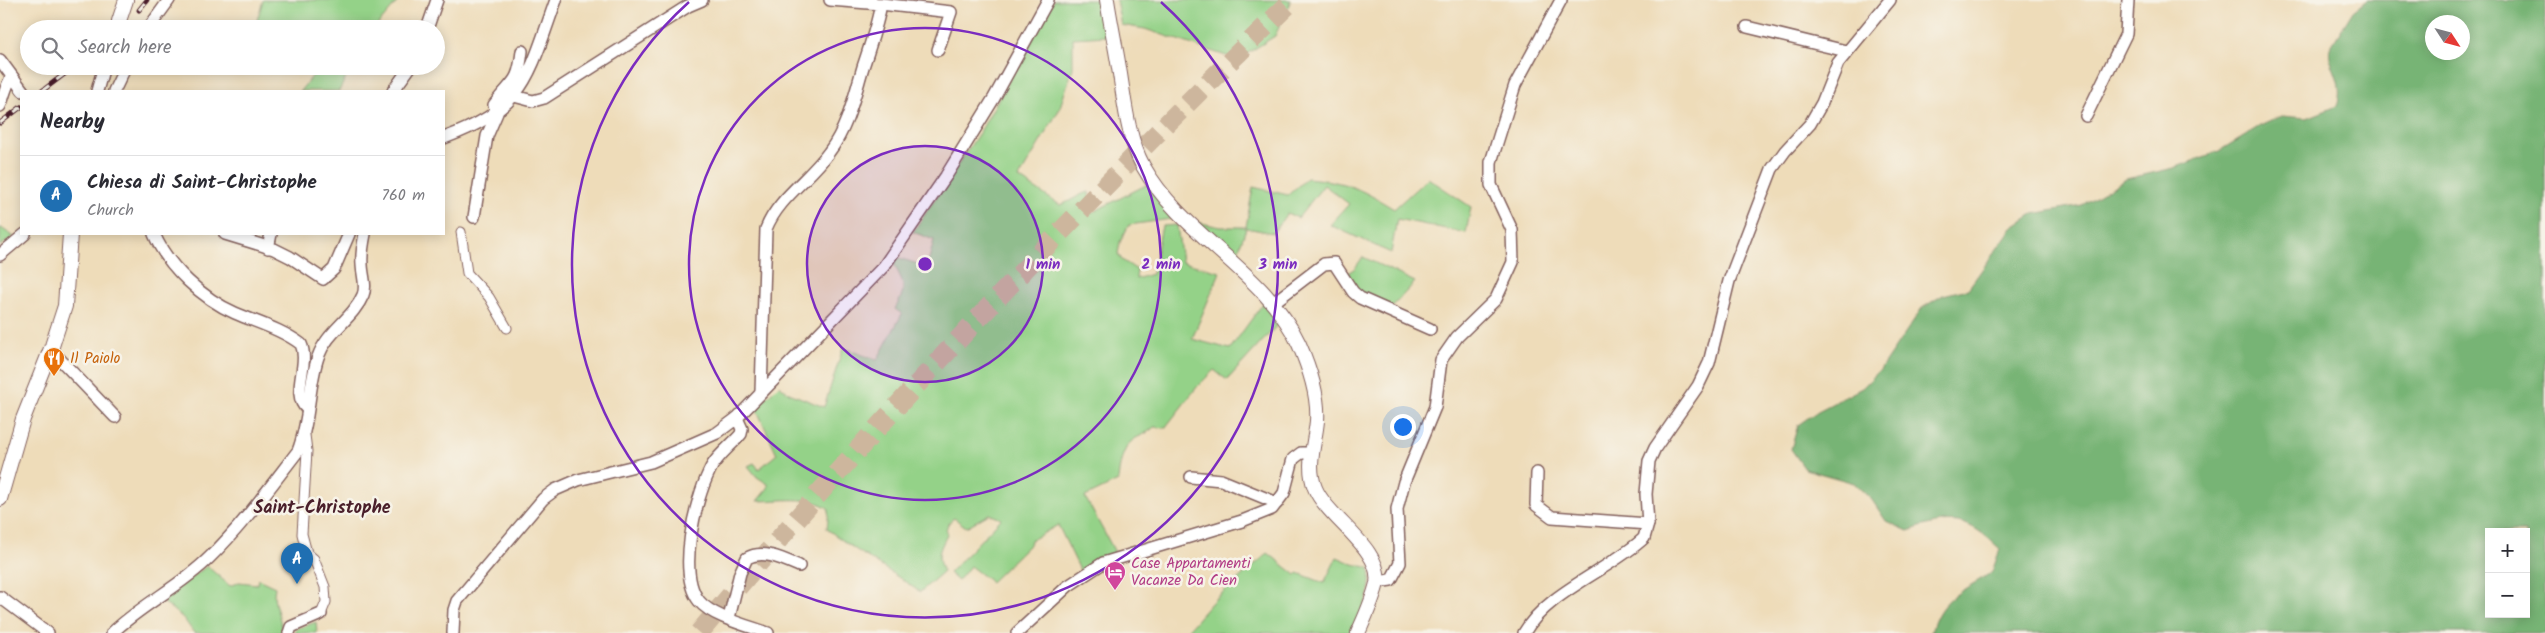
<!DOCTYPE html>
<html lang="en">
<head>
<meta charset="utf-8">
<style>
	body { margin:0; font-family:Kalam,sans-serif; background:#f2f2f3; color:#2b2b33 }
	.controls { position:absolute; right:15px; bottom:15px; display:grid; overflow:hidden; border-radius:0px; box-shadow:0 2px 12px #0003 }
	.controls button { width:45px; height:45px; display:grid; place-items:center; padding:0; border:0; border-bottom:1px solid #e1e1e2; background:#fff; color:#2b2b33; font:25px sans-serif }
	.compass { position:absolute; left:2425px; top:15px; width:45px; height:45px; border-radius:50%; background:#fff; box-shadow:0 2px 12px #0003; rotate:126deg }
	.you { position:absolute; left:1402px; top:426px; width:18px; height:18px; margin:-12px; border:4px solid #fff; border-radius:50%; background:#1a73e8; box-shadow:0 0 0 8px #1a73e833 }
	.badge { display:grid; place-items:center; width:32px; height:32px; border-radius:50%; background:#1f6fb2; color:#fff; font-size:16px; font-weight:700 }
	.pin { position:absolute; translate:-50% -41px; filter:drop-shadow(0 1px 2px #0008) }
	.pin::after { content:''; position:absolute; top:26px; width:18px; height:15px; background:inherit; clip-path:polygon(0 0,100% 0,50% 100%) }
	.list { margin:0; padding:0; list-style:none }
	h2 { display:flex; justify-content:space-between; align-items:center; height:65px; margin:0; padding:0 20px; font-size:21px }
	h2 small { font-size:16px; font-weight:400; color:#7c7c81 }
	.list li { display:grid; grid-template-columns:32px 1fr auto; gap:15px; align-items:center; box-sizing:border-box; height:80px; padding:0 20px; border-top:1px solid #e1e1e2 }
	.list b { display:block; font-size:19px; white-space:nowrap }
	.list p { margin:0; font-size:16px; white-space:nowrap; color:#7c7c81 }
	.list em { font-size:16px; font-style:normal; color:#7c7c81 }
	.icon { flex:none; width:28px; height:28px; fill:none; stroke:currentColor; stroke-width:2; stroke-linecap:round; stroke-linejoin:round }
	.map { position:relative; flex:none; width:2545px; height:633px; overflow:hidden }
	.search { position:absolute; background:#fff; box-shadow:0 2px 12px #0003; left:20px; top:20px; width:425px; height:55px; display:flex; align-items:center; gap:12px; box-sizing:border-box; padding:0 18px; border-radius:28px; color:#7c7c81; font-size:19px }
	.panel { position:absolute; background:#fff; box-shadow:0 2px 12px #0003; left:20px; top:90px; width:425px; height:145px; border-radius:0px }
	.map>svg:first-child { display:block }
	.green { fill:#94d288; stroke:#6f785a }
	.forest { fill:#77b474; stroke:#606a50; fill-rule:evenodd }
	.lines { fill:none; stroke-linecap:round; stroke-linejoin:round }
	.motorway-tunnel { stroke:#cdb69d; stroke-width:20; stroke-dasharray:20 10; stroke-linecap:butt }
	.pedestrian-casing { stroke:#83615d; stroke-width:11 }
	.minor-casing { stroke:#83615d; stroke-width:14 }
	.tertiary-casing { stroke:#83615d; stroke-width:16 }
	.pedestrian { stroke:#fff; stroke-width:9 }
	.minor { stroke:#fff; stroke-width:11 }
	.tertiary { stroke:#fff; stroke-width:14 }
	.rail-casing { stroke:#4a1f2b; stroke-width:5 }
	.rail { stroke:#f7f3e8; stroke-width:3; stroke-dasharray:9; stroke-linecap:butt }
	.ring { fill:none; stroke:#7b2cbf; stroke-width:2.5 }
	.labels { text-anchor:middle; stroke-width:5; stroke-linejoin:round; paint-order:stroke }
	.food-label { font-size:15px; fill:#c56008; stroke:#f7f3e8; text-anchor:start }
	.hotel-label { font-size:15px; fill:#b23c85; stroke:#f7f3e8; text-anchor:start }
	.quarter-label { font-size:18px; font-weight:bold; fill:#4a1f2b; stroke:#f7f3e8 }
	.centre { fill:#7b2cbf; stroke:#f7f3e8; stroke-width:2.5 }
	.ring-label { font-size:15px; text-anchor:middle; font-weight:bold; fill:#7b2cbf; stroke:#f7f3e8; stroke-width:5; stroke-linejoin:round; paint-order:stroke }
</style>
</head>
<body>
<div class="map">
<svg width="2545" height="633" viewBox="0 0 2545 633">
	<rect width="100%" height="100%" fill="#f7f3e8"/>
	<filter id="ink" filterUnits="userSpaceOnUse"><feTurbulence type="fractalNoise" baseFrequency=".02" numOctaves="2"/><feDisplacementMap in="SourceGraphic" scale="10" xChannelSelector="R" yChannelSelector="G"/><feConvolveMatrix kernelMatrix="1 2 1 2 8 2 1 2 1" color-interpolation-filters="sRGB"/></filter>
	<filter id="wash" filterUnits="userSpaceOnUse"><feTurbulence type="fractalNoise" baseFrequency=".0096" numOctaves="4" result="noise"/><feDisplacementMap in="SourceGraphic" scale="20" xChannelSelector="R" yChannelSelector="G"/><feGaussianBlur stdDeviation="1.12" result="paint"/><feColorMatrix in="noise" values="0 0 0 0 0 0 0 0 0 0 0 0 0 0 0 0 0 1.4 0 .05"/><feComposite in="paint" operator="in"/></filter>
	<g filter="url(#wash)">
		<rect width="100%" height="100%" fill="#eedcb9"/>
		<g class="green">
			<polygon points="263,0 399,0 374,29 259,29 255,27"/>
			<path d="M 1054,0 L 1100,0 L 1106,36 L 1073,38 L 1073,68 L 1059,110 L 1019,178 L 1060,205 C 1070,202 1081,193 1089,192 L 1091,213 L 1148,184 L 1164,202 L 1163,206 L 1172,215 L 1171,219 L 1129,225 L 1120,242 L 1118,254 L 1122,260 L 1137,270 L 1136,279 L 1152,274 L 1162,226 L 1177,225 L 1182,262 L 1220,272 L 1192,339 L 1230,349 L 1264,302 L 1282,320 L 1227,380 L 1214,370 L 1197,387 L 1165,428 L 1154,427 C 1147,434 1140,435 1133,440 C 1122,448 1119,468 1118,481 L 1085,497 L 1116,554 L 1081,572 L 1058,525 L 1030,541 L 1031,543 L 991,582 L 970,566 L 958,581 L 949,573 L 1001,519 L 989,514 L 966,527 L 954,518 C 948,522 945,528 947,535 C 939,551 936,555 943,572 L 920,592 C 889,570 857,552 827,529 L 829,509 C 812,495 778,501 757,501 L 768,488 L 768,484 L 757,477 L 748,466 L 754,463 L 759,469 L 777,454 L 756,408 L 779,385 L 789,393 L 824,407 L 843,348 L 877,360 L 902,314 L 895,309 C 908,285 904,285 893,262 L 896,257 L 927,267 L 934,240 L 913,232 L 981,130 Z"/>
			<polygon points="1116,0 1291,0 1275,36 1248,53 1244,62 1145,29 1121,25"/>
			<polygon points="321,66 352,66 339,91 300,91"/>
			<path d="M 1307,178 C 1348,182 1359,188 1394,209 L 1428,178 L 1471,207 L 1466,233 L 1397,219 L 1391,253 L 1330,225 L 1349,204 L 1324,185 L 1298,218 L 1287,213 L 1273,233 L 1246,228 L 1235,261 L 1196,222 L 1221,227 L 1246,227 L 1253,187 L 1288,195 Z"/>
			<polygon points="0,227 14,237 0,246"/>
			<polygon points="1363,257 1415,282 1391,308 1360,294 1345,275 1355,268"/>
			<path d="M 1268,553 L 1296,575 L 1298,573 L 1324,583 L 1337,557 L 1353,564 L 1370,568 C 1373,591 1362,612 1353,633 L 1185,633 L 1213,601 Z"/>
			<path d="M 207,566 L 230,586 L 239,582 L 257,584 L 258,579 L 275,587 C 271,604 282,616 282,633 L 194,633 L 184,619 L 161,600 Z"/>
			<polygon points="316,622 317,633 295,633 296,629"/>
		</g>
		<path class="forest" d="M 2367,0 L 2545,0 L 2545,633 L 1931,633 C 1940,596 1963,592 1992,572 L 2000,549 C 1966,516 1952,516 1908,531 L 1886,521 L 1872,500 L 1854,483 L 1805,469 L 1791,449 L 1798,425 L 1818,411 L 1862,388 L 1880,370 L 1922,308 L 1943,295 L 1968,289 L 2012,228 L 2033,214 L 2082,205 L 2126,179 L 2174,168 L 2219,151 L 2260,126 L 2282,116 L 2307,118 L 2337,106 C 2346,78 2326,65 2330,48 L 2353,11 ZM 2432,22 L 2462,22 L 2462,52 L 2432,52 ZM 2489,532 L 2526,532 L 2526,614 L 2489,614 Z"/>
	</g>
	<g filter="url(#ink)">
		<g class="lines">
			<path class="motorway-tunnel" d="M 699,633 C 885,411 1084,201 1293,0"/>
			<g class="pedestrian-casing">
				<g id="pedestrian">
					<polyline points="461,232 467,273 489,297 507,328"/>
					<polyline points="305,435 307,451 302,534 307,553 314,559 325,587 326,602 321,614"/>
				</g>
			</g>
			<g class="minor-casing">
				<g id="minor">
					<polyline points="881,4 951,12 938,50"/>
					<polyline points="1747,27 1846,51"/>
					<polyline points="148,29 169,0"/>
					<polyline points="427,29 437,0"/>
					<polyline points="0,60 23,91"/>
					<polyline points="97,91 104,66"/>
					<polyline points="114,91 126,66"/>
					<polyline points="393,91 411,66"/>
					<polyline points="514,96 533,101 544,98 688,6 702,0"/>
					<path d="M 0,106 C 5,95 5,86 12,77"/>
					<polyline points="2086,116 2126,34 2128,0"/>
					<path d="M 444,138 C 527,107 528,77 556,0"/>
					<path d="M 474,217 L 487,136 L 497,113 L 494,105 C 512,79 518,87 522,51"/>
					<path d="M 154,234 C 168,267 203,299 235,313 C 258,323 281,329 301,344 C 310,364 290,395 307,409"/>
					<polyline points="225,234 274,249 290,257 323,279 334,269 349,234"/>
					<polyline points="268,248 271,234"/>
					<polyline points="0,255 25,234"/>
					<polyline points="1273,303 1324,264 1334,263 1353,292 1360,298 1430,329"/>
					<polyline points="51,350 115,417"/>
					<path d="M 761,392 L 766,229 C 778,198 810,179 829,152 C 848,127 854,97 863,67 C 870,46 877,26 881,4 L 830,0"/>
					<path d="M 737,418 L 742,429 L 741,434 C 731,446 715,457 709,472 C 695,501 677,573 699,601 C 712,617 749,626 768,633"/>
					<polyline points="1537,473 1536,505 1552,517 1648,524"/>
					<polyline points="1191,477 1221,480 1277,503"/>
					<polyline points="1377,582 1391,580 1400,563 1397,509 1404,482 1435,407 1441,360 1457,337 1496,299 1513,262 1512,230 1491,185 1491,162 1515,85 1561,0"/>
					<polyline points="0,597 48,633"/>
					<path d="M 729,618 L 740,573 L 747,558 C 763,549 783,559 799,566"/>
					<path d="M 112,633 C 142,604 180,587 209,558 C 242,526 270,487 298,451 C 310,421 308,387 318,357 C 327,331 353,319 363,295 C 367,286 362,274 362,264 C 361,254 363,244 365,234"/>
					<polyline points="289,633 291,627 321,614"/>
					<polyline points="453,633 454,610 457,601 543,499 555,490 578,480 651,462 717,433 737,418 884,266 946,176 994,98 1048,0"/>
					<polyline points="1017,633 1068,586 1103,563 1242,521 1272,509 1284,493 1293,459 1301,453 1312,453"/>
					<path d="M 1524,633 C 1547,592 1610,570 1644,538 L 1648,524 L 1646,494 L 1649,461 L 1655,448 L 1698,386 L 1709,363 L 1729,281 L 1772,169 L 1785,151 L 1810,124 L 1822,103 L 1838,63 L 1890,0"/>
				</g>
			</g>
			<g class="tertiary-casing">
				<g id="tertiary">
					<path d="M 1107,0 C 1111,25 1116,49 1120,74 C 1125,105 1128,138 1143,166 C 1182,236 1265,271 1299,344 C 1309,367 1319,395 1317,421 C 1315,443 1306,466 1315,488 C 1327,518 1383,549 1377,583 C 1373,600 1365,617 1358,633"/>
					<polyline points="119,21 126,0"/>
					<polyline points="0,499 23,419 52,346 65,306 70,234"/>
				</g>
			</g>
			<use href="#pedestrian" class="pedestrian"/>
			<use href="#minor" class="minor"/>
			<use href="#tertiary" class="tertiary"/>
			<g class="rail-casing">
				<g id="rail">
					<polyline points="139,10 147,0"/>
					<polyline points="42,91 75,66"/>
					<polyline points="0,123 21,107"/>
				</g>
			</g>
			<use href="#rail" class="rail"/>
		</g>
	</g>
	<circle cx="925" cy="264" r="118" fill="#7b2cbf" fill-opacity=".12"/>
	<g class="ring">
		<circle cx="925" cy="264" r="118"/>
		<circle cx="925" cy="264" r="236"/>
		<path d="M1161 2A353 353 0 1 1 689 2"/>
	</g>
	<defs>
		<g id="restaurant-pin" transform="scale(1.125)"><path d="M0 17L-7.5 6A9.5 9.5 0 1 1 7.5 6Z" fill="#e8710a" stroke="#f7f3e8"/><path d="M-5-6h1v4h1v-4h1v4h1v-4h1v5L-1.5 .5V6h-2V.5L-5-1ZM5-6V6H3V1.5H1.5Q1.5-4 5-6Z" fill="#fff"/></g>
		<g id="hotel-pin" transform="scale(1.125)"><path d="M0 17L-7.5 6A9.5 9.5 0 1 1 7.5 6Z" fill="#d1479c" stroke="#f7f3e8"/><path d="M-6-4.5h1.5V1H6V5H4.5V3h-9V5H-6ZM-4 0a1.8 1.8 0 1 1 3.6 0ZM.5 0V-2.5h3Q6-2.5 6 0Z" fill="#fff"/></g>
	</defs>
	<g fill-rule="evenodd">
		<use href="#restaurant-pin" x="54" y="358"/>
		<use href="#hotel-pin" x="1115" y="572"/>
	</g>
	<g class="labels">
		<g class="food-label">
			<text x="70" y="363">Il Paiolo</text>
		</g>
		<g class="hotel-label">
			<text x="1131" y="568">Case Appartamenti<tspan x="1131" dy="17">Vacanze Da Cien</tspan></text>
		</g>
		<g class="quarter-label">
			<text x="322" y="513">Saint-Christophe</text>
		</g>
	</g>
	<circle cx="925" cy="264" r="8" class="centre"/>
	<g class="ring-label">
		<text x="1043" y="269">1 min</text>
		<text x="1161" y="269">2 min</text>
		<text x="1278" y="269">3 min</text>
	</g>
</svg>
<div class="controls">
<button>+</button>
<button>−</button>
</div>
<svg class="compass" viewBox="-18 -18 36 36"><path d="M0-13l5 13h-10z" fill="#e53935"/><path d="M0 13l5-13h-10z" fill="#7c7c81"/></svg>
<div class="you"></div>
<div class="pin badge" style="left:297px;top:584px">A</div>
<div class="search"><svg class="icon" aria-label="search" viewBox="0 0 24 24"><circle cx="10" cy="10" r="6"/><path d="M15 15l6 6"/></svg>Search here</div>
<section class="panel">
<h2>Nearby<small></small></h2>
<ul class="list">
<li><span class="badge">A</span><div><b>Chiesa di Saint-Christophe</b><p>Church</p></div><em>760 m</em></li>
</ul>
</section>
</div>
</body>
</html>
